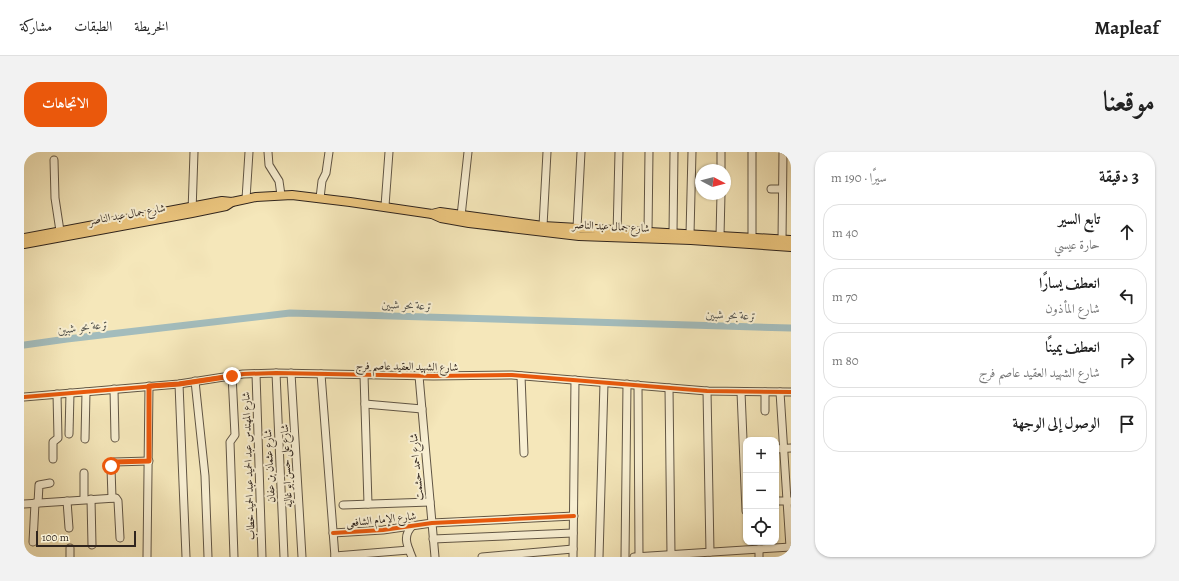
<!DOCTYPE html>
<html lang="ar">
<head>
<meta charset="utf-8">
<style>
	body { margin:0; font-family:Alegreya,Amiri,serif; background:#f2f2f2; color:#222; direction:rtl }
	.controls { position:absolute; right:12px; bottom:12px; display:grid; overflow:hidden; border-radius:8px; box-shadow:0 1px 3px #0004 }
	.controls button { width:36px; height:36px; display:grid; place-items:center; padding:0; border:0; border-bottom:1px solid #e0e0e0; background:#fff; color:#222; font:20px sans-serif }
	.compass { position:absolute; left:671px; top:12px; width:36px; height:36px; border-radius:50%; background:#fff; box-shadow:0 1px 3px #0004; rotate:97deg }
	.scale { position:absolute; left:12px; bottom:10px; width:100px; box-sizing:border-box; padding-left:4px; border:2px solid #30251e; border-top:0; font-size:11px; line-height:14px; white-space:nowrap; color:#30251e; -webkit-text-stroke:3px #f8efd2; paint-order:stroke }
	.stop { position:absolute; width:12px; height:12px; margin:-9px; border:3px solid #ea580c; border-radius:50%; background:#fff }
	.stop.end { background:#ea580c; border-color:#fff; box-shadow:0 1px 4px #0008 }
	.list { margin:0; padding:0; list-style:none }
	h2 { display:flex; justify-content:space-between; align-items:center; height:52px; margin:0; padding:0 16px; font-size:17px }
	h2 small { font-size:13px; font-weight:400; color:#767676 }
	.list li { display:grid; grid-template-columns:26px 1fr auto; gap:12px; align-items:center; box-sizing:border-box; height:56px; margin:0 8px 8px; padding:0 8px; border:1px solid #e0e0e0; border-radius:16px }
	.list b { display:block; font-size:15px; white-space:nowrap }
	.list p { margin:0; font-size:13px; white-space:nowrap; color:#767676 }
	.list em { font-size:13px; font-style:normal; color:#767676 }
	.icon { flex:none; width:22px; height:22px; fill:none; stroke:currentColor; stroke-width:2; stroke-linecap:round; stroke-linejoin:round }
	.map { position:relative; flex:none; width:767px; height:405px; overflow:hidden; direction:ltr; border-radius:16px }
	header { display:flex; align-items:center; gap:24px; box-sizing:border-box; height:56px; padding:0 20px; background:#fff; border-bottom:1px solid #e0e0e0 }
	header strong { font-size:19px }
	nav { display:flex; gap:22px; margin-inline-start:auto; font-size:14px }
	.intro { display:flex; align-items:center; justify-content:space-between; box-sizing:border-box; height:96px; padding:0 24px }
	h1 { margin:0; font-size:28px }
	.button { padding:10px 18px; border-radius:16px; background:#ea580c; color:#fff; font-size:14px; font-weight:700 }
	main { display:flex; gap:24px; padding:0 24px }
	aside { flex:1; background:#fff; border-radius:16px; box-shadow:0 1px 3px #0004 }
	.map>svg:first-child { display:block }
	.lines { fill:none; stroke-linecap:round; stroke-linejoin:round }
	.canal { stroke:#a3bcbc; stroke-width:7 }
	.minor-casing { stroke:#615645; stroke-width:9 }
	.major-casing { stroke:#30251e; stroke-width:10 }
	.minor { stroke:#f8efd2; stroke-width:7 }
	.major { stroke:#eac47d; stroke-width:8 }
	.cycleway-casing { stroke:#f8efd2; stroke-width:6 }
	.cycleway { stroke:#e8590c; stroke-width:4 }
	.route { stroke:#ea580c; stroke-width:5 }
	.labels { text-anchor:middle; stroke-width:4; stroke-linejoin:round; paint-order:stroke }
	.street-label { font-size:11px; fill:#30251e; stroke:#f8efd2 }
	.water-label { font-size:12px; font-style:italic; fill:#52524d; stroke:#f8efd2 }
</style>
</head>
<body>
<header>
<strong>Mapleaf</strong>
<nav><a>الخريطة</a><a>الطبقات</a><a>مشاركة</a></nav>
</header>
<div class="intro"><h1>موقعنا</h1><a class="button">الاتجاهات</a></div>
<main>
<aside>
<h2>3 دقيقة<small>سيرًا · 190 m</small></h2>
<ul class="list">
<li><svg class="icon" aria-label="ahead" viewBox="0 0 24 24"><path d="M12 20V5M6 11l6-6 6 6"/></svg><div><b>تابع السير</b><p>حارة عيسي</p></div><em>40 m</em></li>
<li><svg class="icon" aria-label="left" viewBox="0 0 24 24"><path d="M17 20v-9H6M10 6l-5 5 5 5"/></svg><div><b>انعطف يسارًا</b><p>شارع المأذون</p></div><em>70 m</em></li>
<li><svg class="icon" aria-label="right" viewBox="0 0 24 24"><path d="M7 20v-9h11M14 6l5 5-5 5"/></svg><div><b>انعطف يمينًا</b><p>شارع الشهيد العقيد عاصم فرج</p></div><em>80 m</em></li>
<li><svg class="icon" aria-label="arrive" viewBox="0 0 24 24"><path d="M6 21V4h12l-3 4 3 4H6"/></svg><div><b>الوصول إلى الوجهة</b></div></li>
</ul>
</aside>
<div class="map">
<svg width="767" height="405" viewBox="0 0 767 405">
	<rect width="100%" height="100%" fill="#f5e7ba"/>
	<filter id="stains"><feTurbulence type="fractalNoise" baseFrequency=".005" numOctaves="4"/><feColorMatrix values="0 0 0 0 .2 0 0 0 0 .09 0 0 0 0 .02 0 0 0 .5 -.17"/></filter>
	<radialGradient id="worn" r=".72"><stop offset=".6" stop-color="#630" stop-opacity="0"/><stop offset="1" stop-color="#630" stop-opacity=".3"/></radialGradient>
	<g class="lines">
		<polyline class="canal" points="0,193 43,187 266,161 767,176"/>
		<g class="minor-casing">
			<g id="minor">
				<polyline points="244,0 245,13 255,29 257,43"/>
				<polyline points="30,8 31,46 36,79"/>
				<polyline points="697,18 697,0"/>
				<polyline points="747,37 758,37"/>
				<polyline points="296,46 298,29 302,21 305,0"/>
				<polyline points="222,47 225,0"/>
				<polyline points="361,54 365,0"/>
				<polyline points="168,60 170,0"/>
				<polyline points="437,64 444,0"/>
				<polyline points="519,74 523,0"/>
				<polyline points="553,76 557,0"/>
				<polyline points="624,80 625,0"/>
				<polyline points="649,81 650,0"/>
				<polyline points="666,82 668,0"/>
				<polyline points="593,83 595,0"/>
				<polyline points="696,84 697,42"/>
				<polyline points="728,86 728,0"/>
				<polyline points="758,88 759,0"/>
				<polyline points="252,221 260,405"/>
				<polyline points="267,221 278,405"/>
				<polyline points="232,222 238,405"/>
				<polyline points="297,222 311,405"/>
				<polyline points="208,223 211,283 206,290 210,405"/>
				<polyline points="340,223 344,352"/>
				<polyline points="395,224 411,405"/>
				<polyline points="497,224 500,301"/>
				<polyline points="171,229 181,324 184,405"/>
				<polyline points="155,232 162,405"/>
				<polyline points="614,233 615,404"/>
				<polyline points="645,236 647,402"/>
				<polyline points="90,237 91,286"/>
				<polyline points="683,239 686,400"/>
				<polyline points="717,240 722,359"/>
				<polyline points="741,240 741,259"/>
				<polyline points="756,240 766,395"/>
				<polyline points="0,245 155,232 219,222 252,221 409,224 488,223 683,239 767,240"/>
				<polyline points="341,252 398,257"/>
				<polyline points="45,282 46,241"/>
				<polyline points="61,287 62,240"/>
				<polyline points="752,297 767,296"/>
				<polyline points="29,307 29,290 34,286 33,242"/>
				<polyline points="60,321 60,347"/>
				<polyline points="88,346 87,316 88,312 90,310 125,309"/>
				<polyline points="67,347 68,393"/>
				<polyline points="43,349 45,376"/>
				<polyline points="752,349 766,349"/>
				<polyline points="14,351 15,333 26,331"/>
				<polyline points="0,352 92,346 94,349 96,386"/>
				<polyline points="319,353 406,350"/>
				<polyline points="309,381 359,378 408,371 550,364"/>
				<polyline points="409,387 549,381"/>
				<polyline points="9,390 11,351"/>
				<polyline points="46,396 46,405"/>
				<polyline points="735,397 735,405"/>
				<polyline points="311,404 385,398"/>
				<polyline points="123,405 125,234"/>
				<path d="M 388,405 C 383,393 378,384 389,373"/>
				<polyline points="458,405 549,397"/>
				<polyline points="549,405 551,228"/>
				<polyline points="575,405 580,231"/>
				<polyline points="601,405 603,232"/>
				<polyline points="610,405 767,395"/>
			</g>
		</g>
		<g class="major-casing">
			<g id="major">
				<polyline points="408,62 417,66 445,71 555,84 667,88 767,95"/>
				<polyline points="0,86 198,49 208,50 232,45 268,43 326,50 408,62 416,60 519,74 767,88"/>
				<polyline points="0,92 168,61 202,54 208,50"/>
			</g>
		</g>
		<use href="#minor" class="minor"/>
		<use href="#major" class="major"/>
		<g class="cycleway-casing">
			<g id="cycleway">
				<polyline points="0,245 155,232 219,222 252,221 409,224 488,223 683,239 767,240"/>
				<polyline points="309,381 359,378 408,371 550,364"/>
			</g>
		</g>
		<use href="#cycleway" class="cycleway"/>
	</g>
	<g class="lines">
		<polyline class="route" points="87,314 90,310 125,309 125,234 155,232 208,224"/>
	</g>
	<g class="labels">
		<g class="street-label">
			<text transform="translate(103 62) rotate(-10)" y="4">شارع جمال عبد الناصر</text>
			<text transform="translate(587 74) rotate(3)" y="4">شارع جمال عبد الناصر</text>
			<text transform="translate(383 214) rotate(1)" y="4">شارع الشهيد العقيد عاصم فرج</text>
			<text transform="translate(224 314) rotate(-92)" y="4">شارع المهندس عبد الحميد عبد الحميد خطاب</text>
			<text transform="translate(245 314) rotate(-93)" y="4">شارع عثمان بن عفان</text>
			<text transform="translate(262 314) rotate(-93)" y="4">شارع على حسن ابو غاليه</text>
			<text transform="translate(392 315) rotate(-95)" y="4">شارع احمد حشمت</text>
			<text transform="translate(357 367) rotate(-6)" y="4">شارع الإمام الشافعى</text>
		</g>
		<g class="water-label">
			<text transform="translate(383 153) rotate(2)" y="4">ترعة بحر شبين</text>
			<text transform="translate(707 163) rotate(2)" y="4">ترعة بحر شبين</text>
			<text transform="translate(59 175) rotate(-7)" y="4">ترعة بحر شبين</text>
		</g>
	</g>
	<rect width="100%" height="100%" filter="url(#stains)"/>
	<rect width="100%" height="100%" fill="url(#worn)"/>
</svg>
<div class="controls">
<button>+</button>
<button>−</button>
<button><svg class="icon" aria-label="locate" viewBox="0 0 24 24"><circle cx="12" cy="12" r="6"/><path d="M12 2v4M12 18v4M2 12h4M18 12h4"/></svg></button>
</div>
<svg class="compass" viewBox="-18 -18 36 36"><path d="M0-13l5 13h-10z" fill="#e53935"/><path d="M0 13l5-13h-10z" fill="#767676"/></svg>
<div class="scale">100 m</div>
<div class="stop" style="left:87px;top:314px"></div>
<div class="stop end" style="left:208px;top:224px"></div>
</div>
</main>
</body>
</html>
